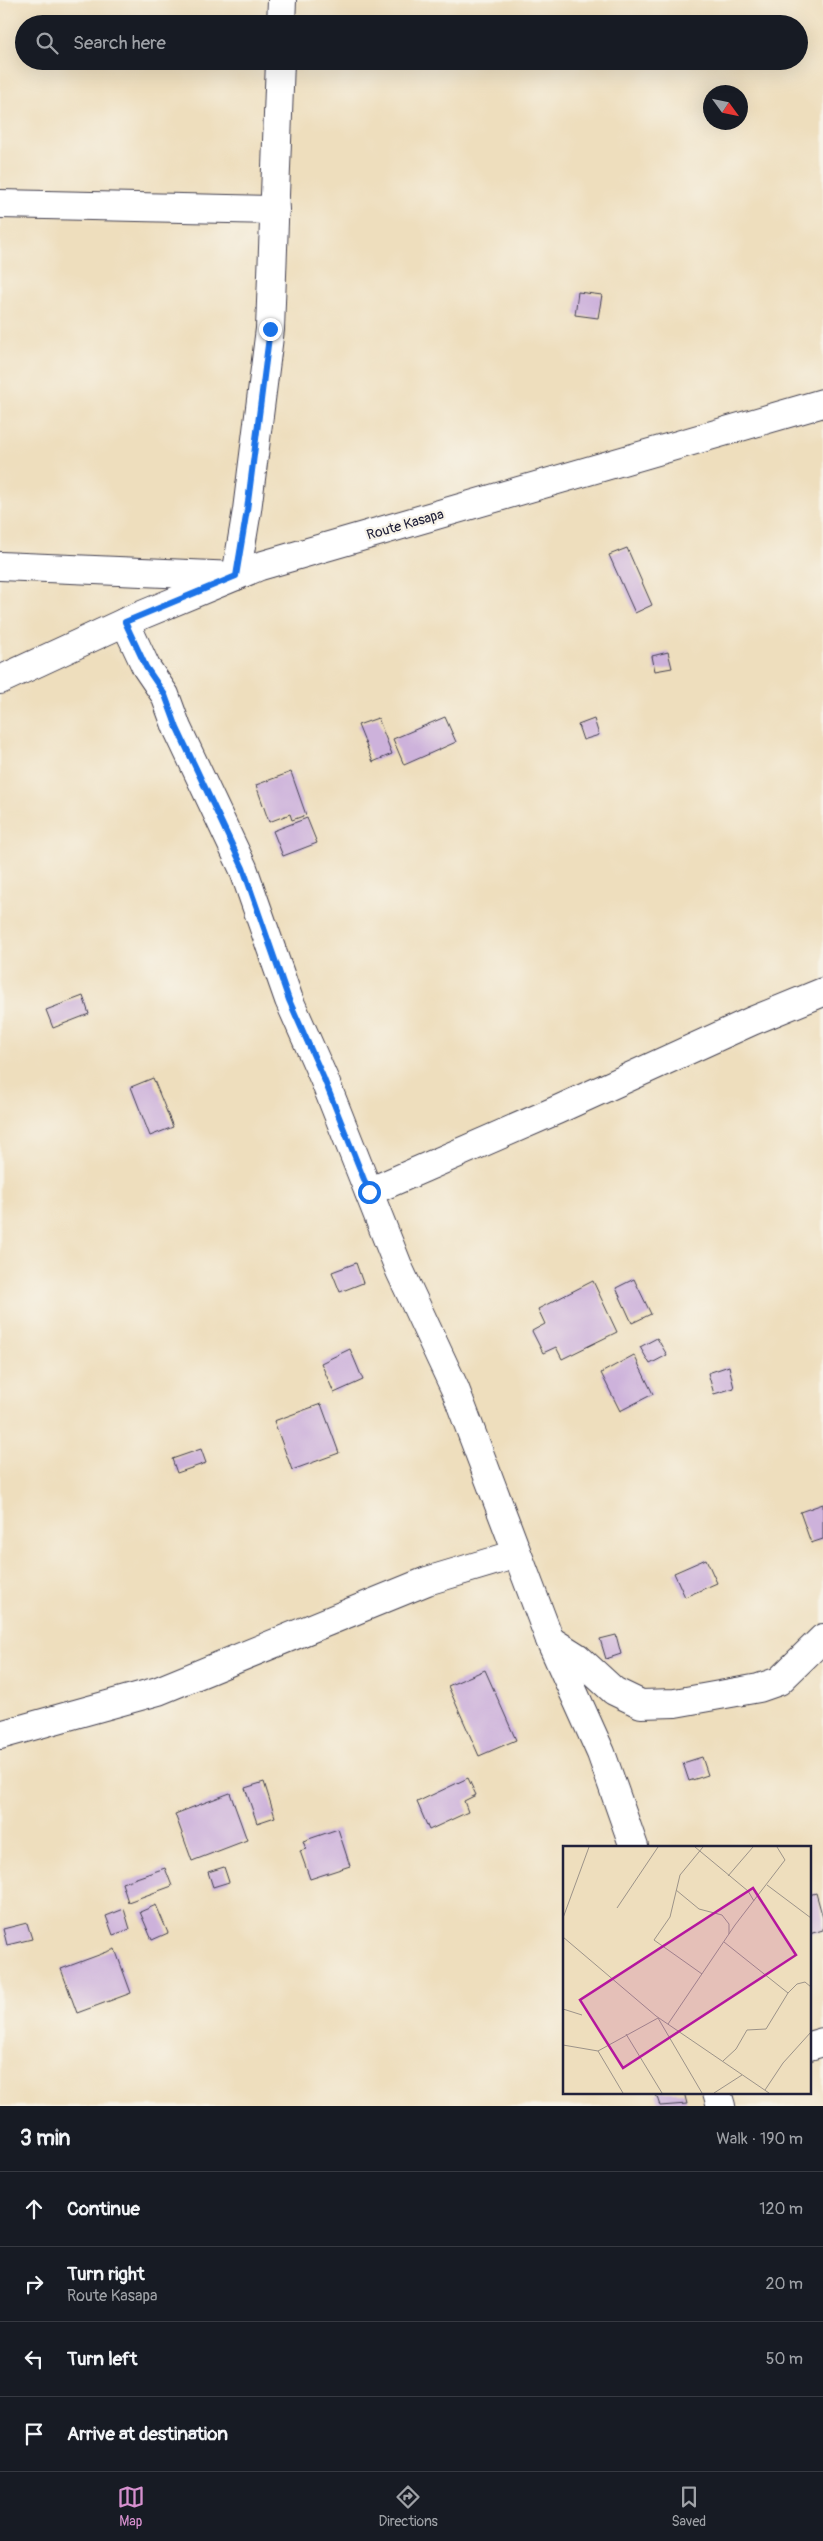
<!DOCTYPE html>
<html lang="en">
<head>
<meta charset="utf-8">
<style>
	body { margin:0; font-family:Pangolin,sans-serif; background:#20242c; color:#f1f3f6 }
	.compass { position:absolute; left:703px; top:85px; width:45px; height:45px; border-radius:50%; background:#171b24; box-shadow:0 5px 20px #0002; rotate:123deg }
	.stop { position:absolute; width:15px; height:15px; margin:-11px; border:4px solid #1a73e8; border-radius:50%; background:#fff }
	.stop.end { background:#1a73e8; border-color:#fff; box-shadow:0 1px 5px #0008 }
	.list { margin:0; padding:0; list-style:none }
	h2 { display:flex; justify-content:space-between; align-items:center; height:65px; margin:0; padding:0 20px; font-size:21px }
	h2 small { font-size:16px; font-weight:400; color:#9ea1a6 }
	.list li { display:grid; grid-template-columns:32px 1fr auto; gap:15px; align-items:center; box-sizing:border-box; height:75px; padding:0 20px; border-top:1px solid #363941 }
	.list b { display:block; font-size:19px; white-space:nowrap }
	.list p { margin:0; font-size:16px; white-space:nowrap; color:#9ea1a6 }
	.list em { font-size:16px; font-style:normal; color:#9ea1a6 }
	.icon { flex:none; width:28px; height:28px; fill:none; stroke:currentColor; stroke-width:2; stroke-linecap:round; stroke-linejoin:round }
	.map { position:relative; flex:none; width:823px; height:2106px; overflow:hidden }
	.search { position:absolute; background:#171b24; box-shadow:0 5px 20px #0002; left:15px; right:15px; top:15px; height:55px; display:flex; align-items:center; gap:12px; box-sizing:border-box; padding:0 18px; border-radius:28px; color:#9ea1a6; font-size:19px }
	.sheet { height:365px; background:#171b24 }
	nav { display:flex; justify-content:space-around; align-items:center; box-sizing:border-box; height:70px; border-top:1px solid #363941; background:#171b24; font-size:14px; color:#9ea1a6 }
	nav a { display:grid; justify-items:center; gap:2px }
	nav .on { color:#d690ce }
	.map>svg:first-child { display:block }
	.building { fill:#cdb2db }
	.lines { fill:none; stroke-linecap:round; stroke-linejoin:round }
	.street-casing { stroke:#413e4e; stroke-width:30 }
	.secondary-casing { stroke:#413e4e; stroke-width:30 }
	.street { stroke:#fff; stroke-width:28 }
	.secondary { stroke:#fff; stroke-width:28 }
	.route { stroke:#1a73e8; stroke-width:6 }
	.labels { text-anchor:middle; stroke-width:4.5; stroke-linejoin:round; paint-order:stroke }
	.street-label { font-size:14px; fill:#22223b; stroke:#f7f3e8 }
	.inset-road { fill:none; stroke:#9c9389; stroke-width:1 }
	.view { fill:#b5179e; fill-opacity:0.15; stroke:#b5179e; stroke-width:2.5 }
	.inset-edge { fill:none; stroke:#22223b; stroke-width:2.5 }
</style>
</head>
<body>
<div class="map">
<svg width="823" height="2106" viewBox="0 0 823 2106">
	<rect width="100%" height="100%" fill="#f7f3e8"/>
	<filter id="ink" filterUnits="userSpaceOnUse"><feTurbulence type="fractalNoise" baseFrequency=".02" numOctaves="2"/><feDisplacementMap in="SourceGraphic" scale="10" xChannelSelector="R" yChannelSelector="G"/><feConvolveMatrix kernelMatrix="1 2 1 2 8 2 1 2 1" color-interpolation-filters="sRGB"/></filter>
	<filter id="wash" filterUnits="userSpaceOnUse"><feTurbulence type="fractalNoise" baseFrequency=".0096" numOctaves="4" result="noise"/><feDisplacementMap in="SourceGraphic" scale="20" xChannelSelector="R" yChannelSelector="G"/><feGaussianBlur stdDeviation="1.12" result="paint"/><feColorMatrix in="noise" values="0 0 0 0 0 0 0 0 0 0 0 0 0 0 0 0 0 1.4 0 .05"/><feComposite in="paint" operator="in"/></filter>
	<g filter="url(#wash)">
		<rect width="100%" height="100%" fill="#eedebd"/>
		<g id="blocks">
			<g class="building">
				<polygon points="578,292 602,295 598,318 575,315"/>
				<polygon points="627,548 652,605 635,613 609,555"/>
				<polygon points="668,652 672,668 655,671 652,656"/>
				<polygon points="445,717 456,742 404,765 393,739"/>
				<polygon points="378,718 392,754 373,762 358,725"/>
				<polygon points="594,719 599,735 583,740 578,725"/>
				<polygon points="291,772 306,815 292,820 290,814 269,822 256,785"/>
				<polygon points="307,818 317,843 283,856 273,831"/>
				<polygon points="83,996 89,1014 53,1028 46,1010"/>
				<polygon points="153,1078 173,1127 150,1136 131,1087"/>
				<polygon points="356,1263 363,1283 340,1292 332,1272"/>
				<polygon points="634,1279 651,1314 632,1323 616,1288"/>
				<polygon points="593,1281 617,1332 562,1359 556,1347 543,1353 532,1331 545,1324 538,1309"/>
				<polygon points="657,1338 667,1355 650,1364 640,1347"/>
				<polygon points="350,1349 363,1380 334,1393 321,1363"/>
				<polygon points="634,1355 653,1394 620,1411 601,1373"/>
				<polygon points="729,1366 734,1388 714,1394 708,1373"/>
				<polygon points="321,1404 339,1453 292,1470 274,1421"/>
				<polygon points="201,1449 206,1463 177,1473 172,1459"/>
				<polygon points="823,1504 823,1539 811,1543 800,1512"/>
				<polygon points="706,1559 717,1583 685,1597 674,1573"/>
				<polygon points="616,1635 621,1654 606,1659 600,1639"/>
				<polygon points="485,1670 516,1740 479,1756 448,1686"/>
				<polygon points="702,1757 708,1775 689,1781 683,1763"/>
				<polygon points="468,1778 476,1795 464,1801 468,1812 429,1830 417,1802"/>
				<polygon points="264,1782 275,1817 257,1823 245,1788"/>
				<polygon points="230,1793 247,1840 192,1861 175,1814"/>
				<polygon points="338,1829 350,1866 310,1879 300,1851 306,1849 303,1841"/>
				<polygon points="224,1867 229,1882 213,1887 208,1872"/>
				<polygon points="165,1868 172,1886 128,1902 122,1883"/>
				<polygon points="816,1893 823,1918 823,1930 809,1934 809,1895"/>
				<polygon points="156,1905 168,1933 152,1940 140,1912"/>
				<polygon points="124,1909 130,1929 113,1935 106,1916"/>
				<polygon points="27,1923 32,1939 7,1945 3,1929"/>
				<polygon points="115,1949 131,1993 77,2013 61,1969"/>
				<polygon points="660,2092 684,2092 687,2104 660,2106 656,2094"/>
			</g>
		</g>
	</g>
	<g filter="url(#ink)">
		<use href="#blocks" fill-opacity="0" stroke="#413e4e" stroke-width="1"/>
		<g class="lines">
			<g class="street-casing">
				<g id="street">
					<polyline points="281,24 282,0"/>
					<polyline points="0,204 275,210"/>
					<polyline points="0,566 236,576 247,510 270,329 280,61"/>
					<polyline points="125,622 146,667 165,695 177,728 243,868 289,1000 324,1079 400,1271 455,1389 550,1640 601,1753 634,1847"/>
					<polyline points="369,1192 557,1110 752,1021 823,992"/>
					<polyline points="550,1640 577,1657 614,1691 641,1704 675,1703 759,1688 779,1681 823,1638"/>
					<polyline points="0,1735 158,1691 427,1581 517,1554"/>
					<polyline points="809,2046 823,2042"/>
					<polyline points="717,2092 721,2106"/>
				</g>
			</g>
			<g class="secondary-casing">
				<polyline id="secondary" points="0,680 125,622 260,566 823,403"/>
			</g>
			<use href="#street" class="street"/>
			<use href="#secondary" class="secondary"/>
		</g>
	</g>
	<g class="lines" filter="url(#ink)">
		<polyline class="route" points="270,329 247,510 236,576 125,622 146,667 165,695 177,728 243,868 289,1000 324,1079 369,1192"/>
	</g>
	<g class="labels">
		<g class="street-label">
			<text transform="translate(405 524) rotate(-16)" y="5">Route Kasapa</text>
		</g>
	</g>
	<g transform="translate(563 1846)">
		<rect width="248" height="248" fill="#eedebd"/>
		<path class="inset-road" d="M 132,1 L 185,45 L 191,55M 165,30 L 190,1M 204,39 L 248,72M 113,44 L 136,63 L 159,69 L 166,78 L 166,88M 54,62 L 95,1M 0,72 L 26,1M 0,91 L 93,170 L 206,247M 161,96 L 225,147M 139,128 L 91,94 L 107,71 L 117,29 L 140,1M 0,163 L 19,169M 105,178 L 172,79 L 222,14 L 214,1M 63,188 L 99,247M 0,199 L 35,205 L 95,172 L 139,247M 35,205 L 60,247M 160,215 L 173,203 L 184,184 L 203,183 L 225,147 L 234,138 L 242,136 L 248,141M 202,244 L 220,217 L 248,186M 151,247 L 179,229"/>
		<path class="view" d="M 190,42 L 233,109 L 60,222 L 17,154 Z"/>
		<rect width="248" height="248" class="inset-edge"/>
	</g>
</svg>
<svg class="compass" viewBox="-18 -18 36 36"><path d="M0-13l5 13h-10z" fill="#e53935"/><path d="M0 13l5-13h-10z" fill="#9ea1a6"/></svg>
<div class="stop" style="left:369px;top:1192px"></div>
<div class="stop end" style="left:270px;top:329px"></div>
<div class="search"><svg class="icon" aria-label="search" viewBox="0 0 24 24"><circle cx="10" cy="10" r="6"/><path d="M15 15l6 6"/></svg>Search here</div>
</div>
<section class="sheet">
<h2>3 min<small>Walk · 190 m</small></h2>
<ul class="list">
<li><svg class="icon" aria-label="ahead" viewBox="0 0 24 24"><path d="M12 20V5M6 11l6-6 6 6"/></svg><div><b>Continue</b></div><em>120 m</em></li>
<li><svg class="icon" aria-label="right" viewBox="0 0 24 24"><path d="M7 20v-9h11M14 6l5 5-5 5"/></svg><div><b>Turn right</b><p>Route Kasapa</p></div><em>20 m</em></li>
<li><svg class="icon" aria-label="left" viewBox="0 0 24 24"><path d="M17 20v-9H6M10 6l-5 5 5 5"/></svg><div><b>Turn left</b></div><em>50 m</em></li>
<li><svg class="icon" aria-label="arrive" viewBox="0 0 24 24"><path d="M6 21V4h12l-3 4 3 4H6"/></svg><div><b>Arrive at destination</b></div></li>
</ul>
</section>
<nav>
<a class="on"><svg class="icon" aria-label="map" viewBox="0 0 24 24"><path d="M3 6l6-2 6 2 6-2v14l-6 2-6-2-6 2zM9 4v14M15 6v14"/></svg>Map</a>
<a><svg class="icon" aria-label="directions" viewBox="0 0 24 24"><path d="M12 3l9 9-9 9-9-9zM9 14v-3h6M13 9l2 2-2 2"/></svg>Directions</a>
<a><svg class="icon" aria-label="saved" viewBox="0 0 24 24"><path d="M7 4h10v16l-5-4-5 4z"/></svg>Saved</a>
</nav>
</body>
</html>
